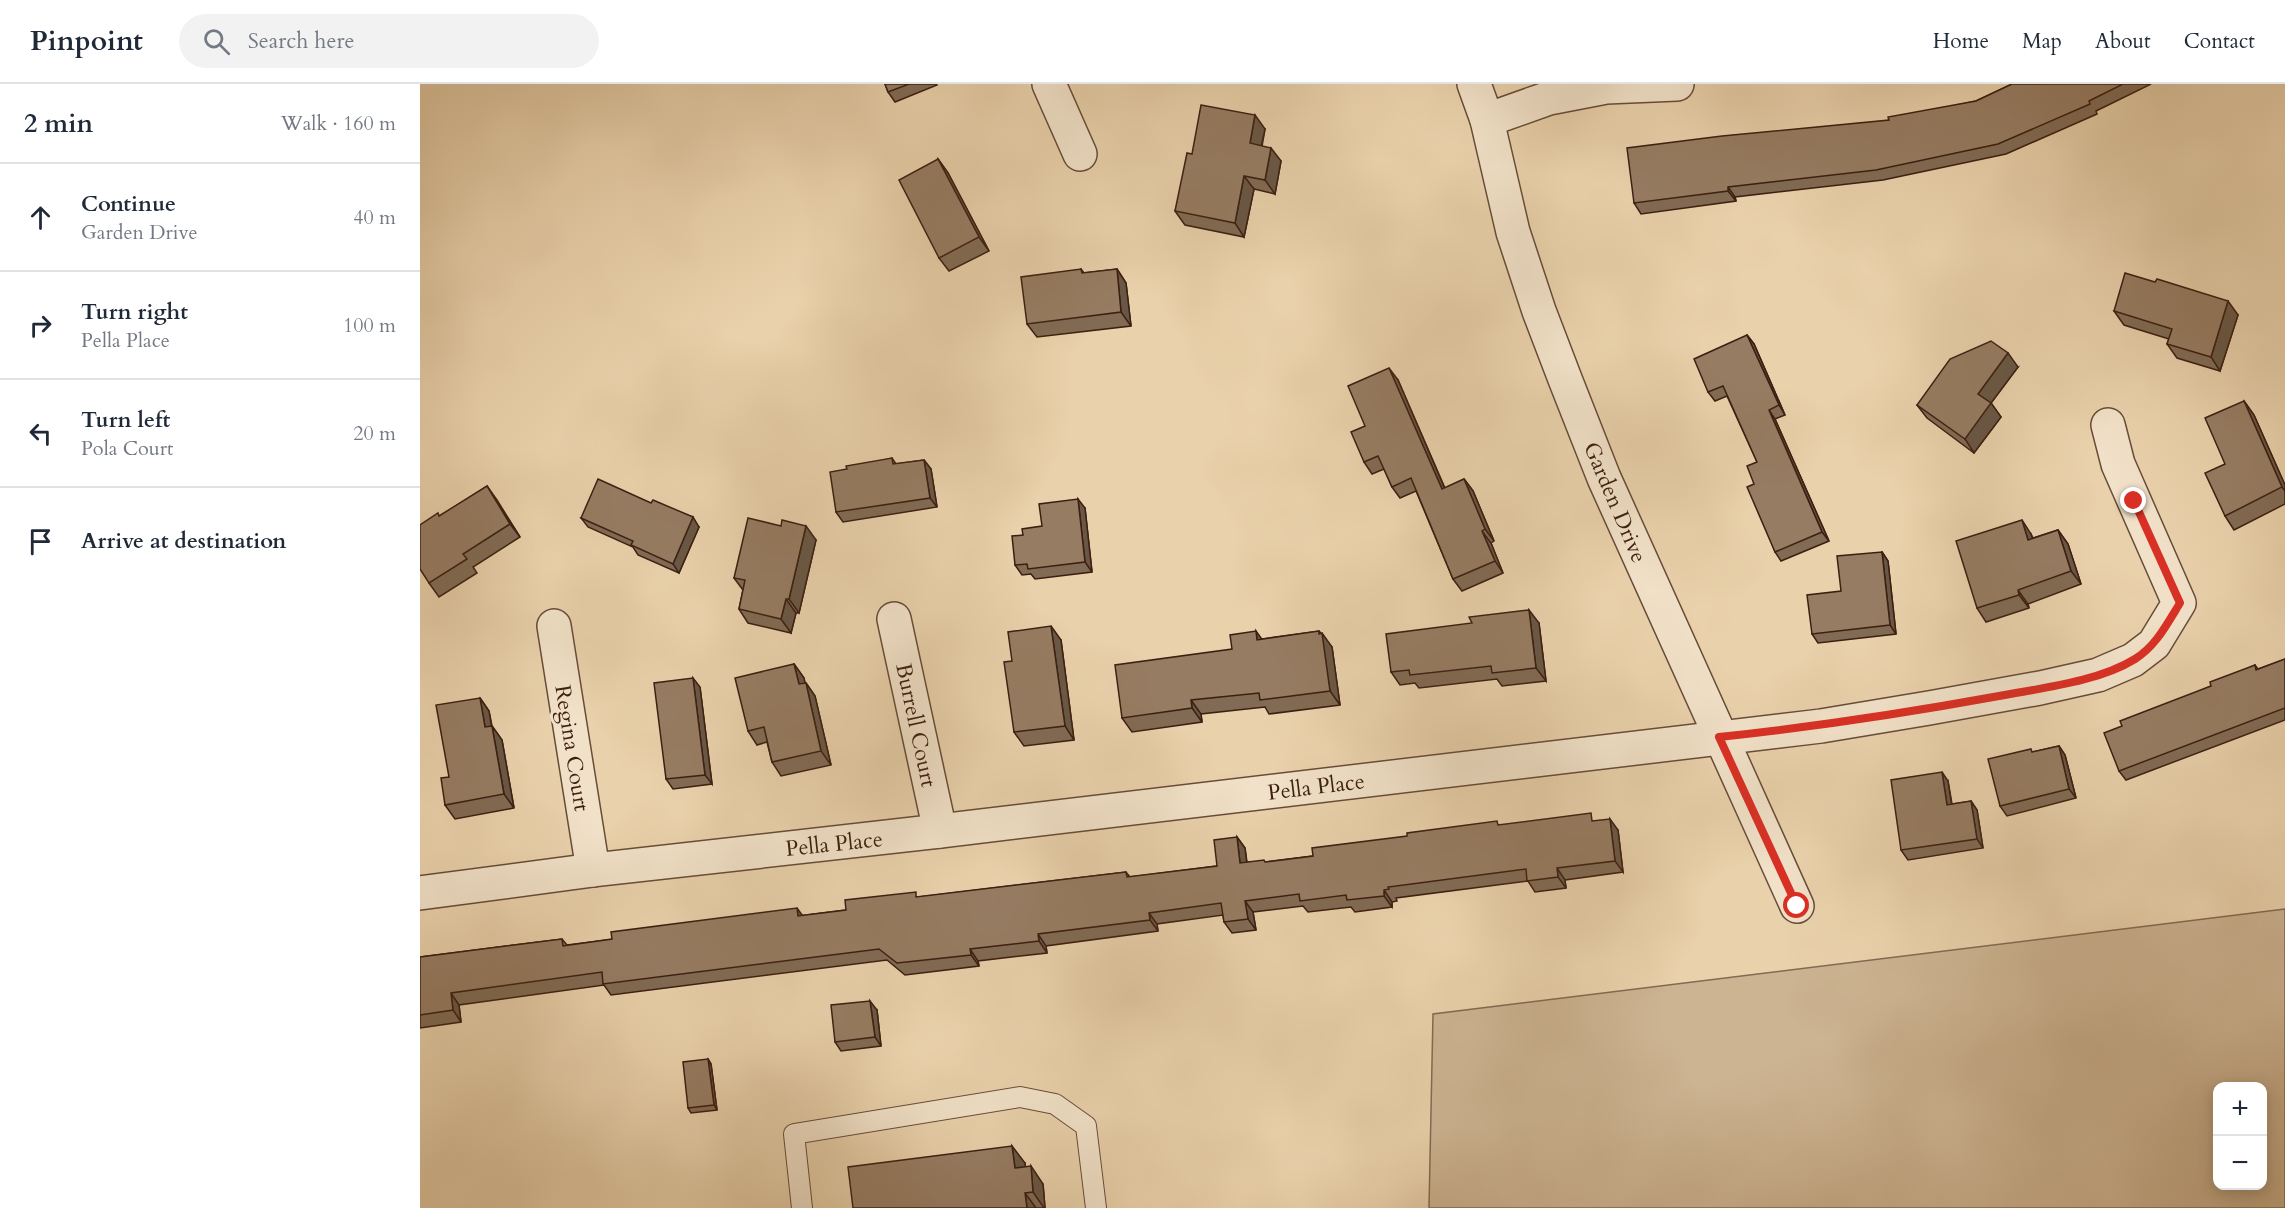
<!DOCTYPE html>
<html lang="en">
<head>
<meta charset="utf-8">
<style>
	body { margin:0; font-family:Cardo,serif; background:#f2f2f3; color:#1f2937 }
	.controls { position:absolute; right:18px; bottom:18px; display:grid; overflow:hidden; border-radius:12px; box-shadow:0 3px 15px #0003 }
	.controls button { width:54px; height:54px; display:grid; place-items:center; padding:0; border:0; border-bottom:2px solid #e0e1e3; background:#fff; color:#1f2937; font:30px sans-serif }
	.stop { position:absolute; width:18px; height:18px; margin:-14px; border:4px solid #d93025; border-radius:50%; background:#fff }
	.stop.end { background:#d93025; border-color:#fff; box-shadow:0 2px 6px #0008 }
	.list { margin:0; padding:0; list-style:none }
	h2 { display:flex; justify-content:space-between; align-items:center; height:78px; margin:0; padding:0 24px; font-size:26px }
	h2 small { font-size:20px; font-weight:400; color:#747a83 }
	.list li { display:grid; grid-template-columns:39px 1fr auto; gap:18px; align-items:center; box-sizing:border-box; height:108px; padding:0 24px; border-top:2px solid #e0e1e3 }
	.list b { display:block; font-size:22px; white-space:nowrap }
	.list p { margin:0; font-size:20px; white-space:nowrap; color:#747a83 }
	.list em { font-size:20px; font-style:normal; color:#747a83 }
	.icon { flex:none; width:33px; height:33px; fill:none; stroke:currentColor; stroke-width:2; stroke-linecap:round; stroke-linejoin:round }
	.map { position:relative; flex:none; width:1865px; height:1124px; overflow:hidden }
	header { display:flex; align-items:center; gap:36px; box-sizing:border-box; height:84px; padding:0 30px; background:#fff; border-bottom:2px solid #e0e1e3 }
	header strong { font-size:28px }
	nav { display:flex; gap:33px; margin-inline-start:auto; font-size:21px }
	.search { width:420px; height:54px; background:#f2f2f3; display:flex; align-items:center; gap:15px; box-sizing:border-box; padding:0 21px; border-radius:33px; color:#747a83; font-size:22px }
	main { display:flex }
	aside { flex:1; background:#fff }
	.map>svg:first-child { display:block }
	.green { fill:#ccb391; stroke:#846952; stroke-width:1.5; fill-rule:evenodd }
	.lines { fill:none; stroke-linecap:round; stroke-linejoin:round }
	.service-casing { stroke:#674c38; stroke-width:22 }
	.minor-casing { stroke:#674c38; stroke-width:36 }
	.service { stroke:#f1e1c8; stroke-width:20 }
	.minor { stroke:#f1e1c8; stroke-width:33 }
	.wall { fill:#816b54; stroke:#3c1f12; stroke-width:1.5 }
	.shaded-wall { fill:#695745; stroke:#3c1f12; stroke-width:1.5 }
	.building { fill:#967c62; stroke:#3c1f12; stroke-width:1.5 }
	.route { stroke:#d93025; stroke-width:8 }
	.labels { text-anchor:middle; stroke-width:6; stroke-linejoin:round; paint-order:stroke }
	.street-label { font-size:22px; fill:#3c1f12; stroke:#f1e1c8 }
</style>
</head>
<body>
<header>
<strong>Pinpoint</strong>
<div class="search"><svg class="icon" aria-label="search" viewBox="0 0 24 24"><circle cx="10" cy="10" r="6"/><path d="M15 15l6 6"/></svg>Search here</div>
<nav><a>Home</a><a>Map</a><a>About</a><a>Contact</a></nav>
</header>
<main>
<aside>
<h2>2 min<small>Walk · 160 m</small></h2>
<ul class="list">
<li><svg class="icon" aria-label="ahead" viewBox="0 0 24 24"><path d="M12 20V5M6 11l6-6 6 6"/></svg><div><b>Continue</b><p>Garden Drive</p></div><em>40 m</em></li>
<li><svg class="icon" aria-label="right" viewBox="0 0 24 24"><path d="M7 20v-9h11M14 6l5 5-5 5"/></svg><div><b>Turn right</b><p>Pella Place</p></div><em>100 m</em></li>
<li><svg class="icon" aria-label="left" viewBox="0 0 24 24"><path d="M17 20v-9H6M10 6l-5 5 5 5"/></svg><div><b>Turn left</b><p>Pola Court</p></div><em>20 m</em></li>
<li><svg class="icon" aria-label="arrive" viewBox="0 0 24 24"><path d="M6 21V4h12l-3 4 3 4H6"/></svg><div><b>Arrive at destination</b></div></li>
</ul>
</aside>
<div class="map">
<svg width="1865" height="1124" viewBox="0 0 1865 1124">
	<rect width="100%" height="100%" fill="#e9d1ab"/>
	<filter id="stains"><feTurbulence type="fractalNoise" baseFrequency=".00333" numOctaves="4"/><feColorMatrix values="0 0 0 0 .2 0 0 0 0 .09 0 0 0 0 .02 0 0 0 .5 -.17"/></filter>
	<radialGradient id="worn" r=".72"><stop offset=".6" stop-color="#630" stop-opacity="0"/><stop offset="1" stop-color="#630" stop-opacity=".3"/></radialGradient>
	<path class="green" d="M 1865,825 L 1865,1124 L 1009,1124 L 1013,930 ZM 1798,1002 L 1842,1002 L 1842,1102 L 1798,1102 Z"/>
	<g class="lines">
		<g class="service-casing">
			<polyline id="service" points="382,1124 374,1050 600,1013 635,1020 666,1042 676,1124"/>
		</g>
		<g class="minor-casing">
			<g id="minor">
				<polyline points="629,0 660,70"/>
				<polyline points="1054,0 1067,36 1093,148 1119,227 1145,295 1184,394 1377,822"/>
				<polyline points="1067,36 1129,14 1186,3 1257,0"/>
				<polyline points="474,535 520,747"/>
				<polyline points="134,542 173,786"/>
				<polyline points="0,809 173,786 520,747 1401,642 1509,624 1620,604 1678,591 1713,576 1734,560 1759,519 1698,380 1688,341"/>
			</g>
		</g>
		<use href="#service" class="service"/>
		<use href="#minor" class="minor"/>
	</g>
	<g class="wall">
		<polygon points="465,0 516,0 517,1 475,18 468,8"/>
		<polygon points="1592,0 1731,0 1676,27 1677,30 1586,70 1463,96 1315,113 1316,117 1221,130 1214,119 1469,36 1556,17"/>
		<polygon points="845,45 842,62 861,77 855,110 834,105 824,153 765,141 755,127 772,70"/>
		<polygon points="518,75 528,89 569,167 529,187 519,174"/>
		<polygon points="661,185 664,189 697,185 706,199 711,242 617,253 607,240"/>
		<polygon points="1694,227 1818,231 1800,287 1757,274 1747,260 1749,255 1704,241"/>
		<polygon points="1327,251 1334,260 1365,331 1355,335 1409,457 1361,477 1355,468 1334,400 1337,378 1307,312 1295,317 1288,308"/>
		<polygon points="1598,283 1571,319 1581,333 1554,369 1507,334 1497,321"/>
		<polygon points="978,296 1025,404 1044,395 1053,407 1074,457 1071,459 1083,489 1042,507 1033,495 996,407 980,414 972,403 964,385 952,390 944,378 945,342"/>
		<polygon points="1824,317 1834,331 1865,401 1865,420 1814,446 1805,432 1805,380"/>
		<polygon points="472,374 476,380 504,376 511,385 517,423 423,438 416,428 427,385"/>
		<polygon points="67,402 100,453 53,483 57,489 19,513 9,499 20,432"/>
		<polygon points="665,424 672,488 615,495 611,490 602,491 595,481 603,451"/>
		<polygon points="161,434 279,443 259,489 218,471 213,463 168,443"/>
		<polygon points="361,442 396,456 379,529 376,529 371,549 328,539 319,525 323,506 314,494"/>
		<polygon points="1638,446 1648,460 1661,500 1608,520 1609,524 1566,538 1557,524 1611,450 1613,454"/>
		<polygon points="1462,468 1468,477 1476,550 1398,559 1392,550 1421,507"/>
		<polygon points="1119,539 1126,597 1082,602 1077,595 999,604 995,599 980,601 971,588"/>
		<polygon points="899,547 912,563 920,621 849,630 845,623 781,630 782,638 712,648 702,634 812,565 842,555"/>
		<polygon points="641,556 654,656 604,662 594,648 592,577"/>
		<polygon points="1865,575 1865,636 1706,696 1699,687 1702,642 1791,602 1835,581 1838,585"/>
		<polygon points="374,580 384,594 385,599 386,599 395,612 411,681 361,692 352,678 347,658 337,661 328,647"/>
		<polygon points="280,603 292,700 253,705 246,695"/>
		<polygon points="60,614 69,627 72,642 82,656 94,724 35,735 25,721 29,693"/>
		<polygon points="1639,662 1645,671 1656,714 1587,732 1580,722 1613,668"/>
		<polygon points="1528,697 1532,720 1551,717 1557,726 1563,764 1488,776 1481,766"/>
		<polygon points="1176,737 1198,746 1203,788 1145,796 1146,804 1115,808 1108,797 976,814 977,817 972,818 972,823 935,828 931,823 888,828 883,822 833,828 836,846 812,849 804,838 803,831 737,840 738,847 626,862 627,869 558,877 559,882 485,891 467,876 191,911 184,901 39,921 41,938 0,944 0,873 142,855 147,861 426,826 499,813 706,788 710,793 797,782 817,753 825,764 827,778 846,778 893,772 1080,741"/>
		<polygon points="457,926 461,962 421,967 415,958"/>
		<polygon points="288,975 291,980 297,1026 271,1029 268,1024"/>
		<polygon points="605,1079 605,1083 623,1100 625,1124 433,1124"/>
	</g>
	<g class="shaded-wall">
		<polygon points="835,31 845,45 839,73 830,59"/>
		<polygon points="851,64 861,77 855,110 845,96"/>
		<polygon points="518,75 528,89 569,167 559,153"/>
		<polygon points="824,92 834,105 824,153 815,139"/>
		<polygon points="1308,103 1315,113 1316,117 1308,107"/>
		<polygon points="697,185 706,199 711,242 701,228"/>
		<polygon points="1808,217 1818,231 1800,287 1791,273"/>
		<polygon points="1327,251 1334,260 1365,331 1359,321"/>
		<polygon points="1588,269 1598,283 1571,319 1581,333 1554,369 1545,355 1558,310"/>
		<polygon points="969,284 978,296 1030,417 1022,405"/>
		<polygon points="1824,317 1834,331 1865,401 1865,407 1862,403"/>
		<polygon points="1349,326 1355,335 1409,457 1402,448"/>
		<polygon points="504,376 511,385 517,423 510,414"/>
		<polygon points="1044,395 1053,407 1074,457 1065,445"/>
		<polygon points="67,402 77,416 100,453 90,440"/>
		<polygon points="658,415 665,424 672,488 665,478"/>
		<polygon points="273,433 279,443 259,489 253,480"/>
		<polygon points="1602,436 1611,450 1618,470 1608,456"/>
		<polygon points="386,442 396,456 379,529 369,515"/>
		<polygon points="1638,446 1648,460 1661,500 1651,487"/>
		<polygon points="1062,447 1071,459 1083,489 1075,477"/>
		<polygon points="1462,468 1468,477 1476,550 1470,541"/>
		<polygon points="1598,506 1608,520 1609,524 1599,511"/>
		<polygon points="366,515 376,529 371,549 361,535"/>
		<polygon points="1109,526 1119,539 1126,597 1116,584"/>
		<polygon points="631,542 641,556 654,656 645,642"/>
		<polygon points="836,547 846,561 837,556"/>
		<polygon points="899,547 903,553 902,549 912,563 920,621 910,607"/>
		<polygon points="374,580 384,594 388,614 379,600"/>
		<polygon points="273,594 280,603 292,700 285,691"/>
		<polygon points="386,599 395,612 411,681 401,667"/>
		<polygon points="60,614 69,627 74,657 65,643"/>
		<polygon points="771,616 781,630 782,638 772,624"/>
		<polygon points="72,642 82,656 94,724 84,710"/>
		<polygon points="1639,662 1645,671 1656,714 1649,705"/>
		<polygon points="1522,688 1528,697 1533,730 1527,721"/>
		<polygon points="1551,717 1557,726 1563,764 1557,755"/>
		<polygon points="1190,735 1198,746 1203,788 1195,777"/>
		<polygon points="817,753 825,764 828,790 820,779"/>
		<polygon points="1137,784 1145,796 1146,804 1138,793"/>
		<polygon points="964,806 972,818 972,823 964,812"/>
		<polygon points="825,817 833,828 836,846 828,835"/>
		<polygon points="377,824 385,835 378,832"/>
		<polygon points="729,829 737,840 738,847 730,836"/>
		<polygon points="618,850 626,862 627,869 619,857"/>
		<polygon points="550,865 558,877 559,882 551,871"/>
		<polygon points="31,909 39,921 41,938 33,926"/>
		<polygon points="450,917 457,926 461,962 455,953"/>
		<polygon points="288,975 291,980 297,1026 294,1021"/>
		<polygon points="592,1062 605,1079 607,1101 595,1084"/>
		<polygon points="611,1082 623,1100 625,1124 624,1124 613,1108"/>
		<polygon points="605,1109 616,1124 607,1124"/>
	</g>
	<g class="building">
		<polygon points="465,0 489,0 468,8"/>
		<polygon points="1592,0 1703,0 1669,17 1670,20 1578,60 1456,86 1308,103 1308,107 1214,119 1207,64 1302,52 1469,36 1468,33 1556,17"/>
		<polygon points="781,21 835,31 830,59 851,64 845,96 824,92 815,139 755,127 767,69 772,70"/>
		<polygon points="518,75 559,153 519,174 479,96"/>
		<polygon points="661,185 662,189 697,185 701,228 607,240 601,193"/>
		<polygon points="1705,189 1735,198 1737,195 1808,217 1791,273 1747,260 1752,245 1694,227"/>
		<polygon points="1327,251 1359,321 1349,326 1402,448 1355,468 1327,403 1334,400 1327,382 1337,378 1303,302 1288,308 1274,275"/>
		<polygon points="1571,257 1588,269 1558,310 1571,319 1545,355 1497,321 1530,275"/>
		<polygon points="969,284 1022,405 1044,395 1065,445 1062,447 1075,477 1033,495 991,394 972,403 958,372 944,378 931,348 945,342 928,302"/>
		<polygon points="1824,317 1862,403 1805,432 1785,389 1805,380 1785,334"/>
		<polygon points="472,374 473,380 504,376 510,414 416,428 410,388 427,385 426,382"/>
		<polygon points="178,395 231,419 233,416 273,433 253,480 211,461 213,457 161,434"/>
		<polygon points="67,402 90,440 43,470 47,475 9,499 0,485 0,441 18,429 19,432"/>
		<polygon points="658,415 665,478 608,485 607,480 595,481 592,452 603,451 602,445 622,442 619,420"/>
		<polygon points="328,434 361,442 362,436 386,442 369,515 366,515 361,535 319,525 325,496 314,494"/>
		<polygon points="1602,436 1608,456 1638,446 1651,487 1598,506 1599,511 1557,524 1536,457"/>
		<polygon points="1462,468 1470,541 1392,550 1387,511 1421,507 1417,472"/>
		<polygon points="1109,526 1116,584 1072,589 1071,582 990,591 989,586 971,588 966,550 1052,539 1049,533"/>
		<polygon points="631,542 645,642 594,648 584,578 592,577 588,548"/>
		<polygon points="836,547 837,556 899,547 899,550 902,549 910,607 840,616 839,609 771,616 772,624 702,634 695,581 812,565 810,551"/>
		<polygon points="1865,575 1865,624 1699,687 1684,649 1702,642 1700,637 1791,602 1790,598 1835,581 1836,586"/>
		<polygon points="374,580 379,600 386,599 401,667 352,678 344,643 328,647 315,594"/>
		<polygon points="273,594 285,691 246,695 234,599"/>
		<polygon points="60,614 65,643 72,642 84,710 25,721 21,694 29,693 16,621"/>
		<polygon points="1639,662 1649,705 1580,722 1568,675 1611,665 1612,668"/>
		<polygon points="1522,688 1527,721 1551,717 1557,755 1481,766 1471,696"/>
		<polygon points="1171,729 1172,737 1190,735 1195,777 1137,784 1138,793 1107,797 1106,785 968,803 969,805 964,806 964,812 927,816 926,811 880,817 879,810 825,817 828,835 804,838 801,819 729,829 730,836 618,850 619,857 550,865 551,871 477,879 459,865 183,900 182,888 31,909 33,926 0,931 0,873 142,855 143,862 192,855 191,848 377,824 378,832 426,826 425,816 496,808 496,813 706,788 707,793 797,782 794,756 817,753 820,779 844,776 845,778 893,772 892,764 987,752 987,749 1077,737 1078,741"/>
		<polygon points="450,917 455,953 415,958 411,921"/>
		<polygon points="288,975 294,1021 268,1024 263,978"/>
		<polygon points="592,1062 595,1084 611,1082 613,1108 605,1109 607,1124 433,1124 428,1083"/>
	</g>
	<g class="lines">
		<path class="route" d="M 1377,822 L 1299,653 C 1393,643 1486,629 1579,612 C 1621,604 1678,598 1715,575 C 1736,562 1747,540 1760,519 L 1714,417"/>
	</g>
	<g class="labels">
		<g class="street-label">
			<text transform="translate(1196 418) rotate(67)" y="8">Garden Drive</text>
			<text transform="translate(497 641) rotate(78)" y="8">Burrell Court</text>
			<text transform="translate(153 664) rotate(81)" y="8">Regina Court</text>
			<text transform="translate(896 702) rotate(-7)" y="8">Pella Place</text>
			<text transform="translate(414 759) rotate(-6)" y="8">Pella Place</text>
		</g>
	</g>
	<rect width="100%" height="100%" filter="url(#stains)"/>
	<rect width="100%" height="100%" fill="url(#worn)"/>
</svg>
<div class="controls">
<button>+</button>
<button>−</button>
</div>
<div class="stop" style="left:1377px;top:822px"></div>
<div class="stop end" style="left:1714px;top:417px"></div>
</div>
</main>
</body>
</html>
